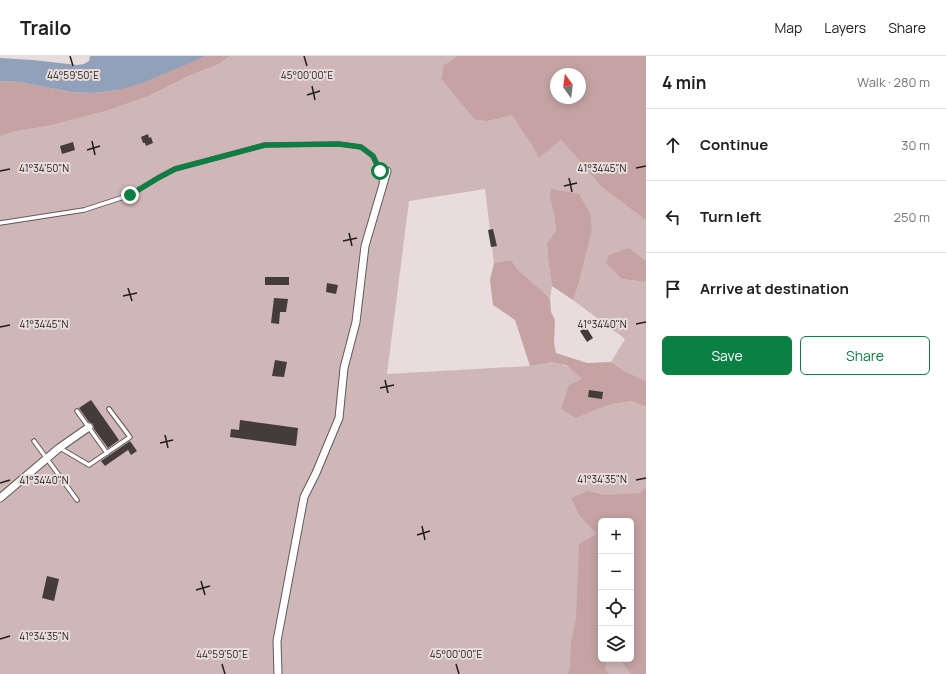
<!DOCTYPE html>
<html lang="en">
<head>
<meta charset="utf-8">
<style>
	body { margin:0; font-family:Manrope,sans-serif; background:#f2f2f2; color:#202124 }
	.controls { position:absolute; right:12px; bottom:12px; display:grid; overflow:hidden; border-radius:6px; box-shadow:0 2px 10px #0003 }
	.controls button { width:36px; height:36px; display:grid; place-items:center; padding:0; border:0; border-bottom:1px solid #e0e0e0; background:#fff; color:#202124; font:20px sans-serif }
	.compass { position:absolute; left:550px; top:12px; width:36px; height:36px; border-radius:50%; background:#fff; box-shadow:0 2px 10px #0003; rotate:346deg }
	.stop { position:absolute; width:12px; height:12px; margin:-9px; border:3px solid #0b8043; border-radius:50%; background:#fff }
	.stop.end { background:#0b8043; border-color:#fff; box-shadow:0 1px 4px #0008 }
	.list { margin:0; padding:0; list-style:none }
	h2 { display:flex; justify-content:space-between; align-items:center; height:52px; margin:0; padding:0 16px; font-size:17px }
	h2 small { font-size:13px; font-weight:400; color:#757577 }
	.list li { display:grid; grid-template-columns:26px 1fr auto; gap:12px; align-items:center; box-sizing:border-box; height:72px; padding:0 16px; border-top:1px solid #e0e0e0 }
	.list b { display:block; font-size:15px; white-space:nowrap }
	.list em { font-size:13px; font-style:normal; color:#757577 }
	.actions { display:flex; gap:8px; padding:12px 16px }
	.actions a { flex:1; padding:9px 0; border:1px solid #0b8043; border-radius:6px; text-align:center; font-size:14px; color:#0b8043 }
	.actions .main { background:#0b8043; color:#fff }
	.icon { flex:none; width:22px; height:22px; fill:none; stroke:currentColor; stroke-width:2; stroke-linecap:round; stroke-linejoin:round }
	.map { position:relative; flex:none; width:646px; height:618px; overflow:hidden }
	header { display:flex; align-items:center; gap:24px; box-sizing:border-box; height:56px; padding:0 20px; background:#fff; border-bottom:1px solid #e0e0e0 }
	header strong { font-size:19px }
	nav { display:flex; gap:22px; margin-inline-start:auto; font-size:14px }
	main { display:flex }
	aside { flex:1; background:#fff }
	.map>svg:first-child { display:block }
	.green { fill:#cfb7b7; fill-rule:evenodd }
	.forest { fill:#c5a3a3; fill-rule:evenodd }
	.water { fill:#90a1b9 }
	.building { fill:#443b3b }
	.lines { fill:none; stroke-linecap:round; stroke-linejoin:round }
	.lane-casing { stroke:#635959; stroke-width:5.5 }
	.street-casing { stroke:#635959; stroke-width:9 }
	.lane { stroke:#fff; stroke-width:3.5 }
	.street { stroke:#fff; stroke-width:7 }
	.route { stroke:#0b8043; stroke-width:5 }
	.ticks { fill:none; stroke:#211d1d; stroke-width:1.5 }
	.ticks-label { font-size:10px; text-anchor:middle; fill:#211d1d; stroke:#e8dcdc; stroke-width:4; stroke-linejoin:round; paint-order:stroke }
</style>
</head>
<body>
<header>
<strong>Trailo</strong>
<nav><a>Map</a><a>Layers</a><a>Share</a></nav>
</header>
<main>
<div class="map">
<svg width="646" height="618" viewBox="0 0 646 618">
	<rect width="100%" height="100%" fill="#e8dcdc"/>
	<path class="green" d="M 230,0 L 646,0 L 646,205 L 629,192 L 622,223 L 646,226 L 646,325 L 624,315 L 611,306 L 625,283 L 573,244 L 578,230 L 592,175 L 591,168 L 551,145 L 554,159 L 556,175 L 547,187 L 548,203 L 552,230 L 550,243 L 530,224 L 519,215 L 511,204 L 494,207 L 485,133 L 409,145 L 387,318 L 530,310 C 537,308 545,306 552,306 C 574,306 591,335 603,350 L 618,346 L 635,346 L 646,337 L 646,618 L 0,618 L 0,80 L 17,75 L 48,70 L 106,55 L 149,40 L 189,20 L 219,8 ZM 451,4 L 451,5 L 474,63 L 441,23 L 445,9 ZM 556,18 L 580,18 L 580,42 L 556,42 ZM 601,465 L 631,465 L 631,603 L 601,603 Z"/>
	<g class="forest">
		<polygon points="206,0 230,0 219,8 189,20 149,40 106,55 48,70 17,75 0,80 0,25 19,26 71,36 94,37 118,34"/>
		<path d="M 458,0 L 646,0 L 646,164 L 602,131 L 561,83 L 539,102 L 534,92 L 512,59 L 487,65 L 474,63 L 441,23 L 444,9 ZM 556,18 L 580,18 L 580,42 L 556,42 Z"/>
		<polygon points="551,133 579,138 590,157 592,175 578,230 573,244 552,230 548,203 547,187 556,175 554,159 550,141"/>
		<polygon points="629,192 646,205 646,226 622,223 606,207 609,199"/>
		<path d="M 511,204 L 519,215 L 530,224 L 550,243 L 551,256 L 555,264 L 554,287 L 556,297 L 587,307 L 611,306 L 624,315 L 646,325 L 646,351 C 642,349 638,347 634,346 C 613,344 595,354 576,362 L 561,353 L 569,329 L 582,323 L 566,309 L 552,306 L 530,310 L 515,264 L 493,249 L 490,224 L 494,207 Z"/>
		<polygon points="646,431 646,618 631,618 620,603 631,603 631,465 601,465 601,603 607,603 605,614 609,618 568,618 570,611 571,586 576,563 579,488 597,478 580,460 571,442 588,435 604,439 640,437"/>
	</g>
	<polygon class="water" points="90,0 206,0 142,27 118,34 94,37 71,36 19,26 0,25 0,2 33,4 77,9 84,8 89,5"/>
	<g class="building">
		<polygon points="148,78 149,82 151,81 153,87 146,90 145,87 143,87 141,81"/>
		<polygon points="73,86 75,94 62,98 60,90"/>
		<polygon points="493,173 497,190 491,191 488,174"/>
		<rect x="265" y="221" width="24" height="8"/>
		<polygon points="327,227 338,229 336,238 326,236"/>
		<polygon points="274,242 288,243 286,256 280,256 279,268 271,267"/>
		<polygon points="586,271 593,282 587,286 580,275"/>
		<polygon points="275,304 287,306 284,321 272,320"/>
		<polygon points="589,334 603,336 602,343 588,341"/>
		<polygon points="91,344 119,384 108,392 94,373 93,368 89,366 79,352"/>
		<polygon points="240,364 298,372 296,390 230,381 231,373 239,374"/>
		<polygon points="130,385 137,395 131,399 128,394 105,410 101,405"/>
		<polygon points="47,520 59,523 54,545 42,542"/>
	</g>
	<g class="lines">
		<g class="lane-casing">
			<g id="lane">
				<polyline points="0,167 84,154 130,139 158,122 175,113 265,89 339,88 361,91 373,100 380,115 382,128"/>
				<polyline points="77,355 107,397"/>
				<polyline points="34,385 77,444"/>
				<polyline points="60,392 89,409 130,381 109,353"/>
			</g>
		</g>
		<g class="street-casing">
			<g id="street">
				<polyline points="0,442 59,392 89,371"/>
				<polyline points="278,618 277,585 304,441 316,417 339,362 344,312 356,266 365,190 387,115"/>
			</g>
		</g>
		<use href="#lane" class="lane"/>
		<use href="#street" class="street"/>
	</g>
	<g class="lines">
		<polyline class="route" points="130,139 158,122 175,113 265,89 339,88 361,91 373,100 380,115"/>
	</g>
	<path class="ticks" d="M 70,0 L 73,10M 304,0 L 307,10M 312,30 L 315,44M 307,39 L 320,35M 92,85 L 95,99M 87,94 L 100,90M 636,112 L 646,110M 0,115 L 10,113M 569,122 L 572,136M 564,130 L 577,127M 349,177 L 352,190M 343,185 L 357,182M 128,232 L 132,245M 123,240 L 137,237M 636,268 L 646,266M 0,271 L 10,269M 385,324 L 388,337M 380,332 L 394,329M 165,379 L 168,392M 160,387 L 173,384M 636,424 L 646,422M 0,427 L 10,424M 422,470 L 425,484M 417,479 L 430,475M 201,525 L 205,539M 196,534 L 210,530M 0,583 L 10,580M 222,608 L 225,618M 456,608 L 459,618"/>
	<g class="ticks-label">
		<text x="73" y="23">44°59'50"E</text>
		<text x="307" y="23">45°00'00"E</text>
		<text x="602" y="116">41°34'45"N</text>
		<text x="44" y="116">41°34'50"N</text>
		<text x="602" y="272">41°34'40"N</text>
		<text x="44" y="272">41°34'45"N</text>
		<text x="602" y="427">41°34'35"N</text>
		<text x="44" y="428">41°34'40"N</text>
		<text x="44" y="584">41°34'35"N</text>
		<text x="222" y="602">44°59'50"E</text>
		<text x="456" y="602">45°00'00"E</text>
	</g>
</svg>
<div class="controls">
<button>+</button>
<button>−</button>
<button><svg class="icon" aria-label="locate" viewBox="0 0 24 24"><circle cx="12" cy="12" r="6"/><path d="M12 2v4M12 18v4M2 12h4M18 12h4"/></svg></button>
<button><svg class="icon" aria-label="layers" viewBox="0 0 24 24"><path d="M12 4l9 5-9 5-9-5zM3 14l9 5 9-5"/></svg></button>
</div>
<svg class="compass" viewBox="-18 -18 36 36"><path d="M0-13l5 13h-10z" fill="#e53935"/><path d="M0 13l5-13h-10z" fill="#757577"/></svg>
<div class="stop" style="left:380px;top:115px"></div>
<div class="stop end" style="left:130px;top:139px"></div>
</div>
<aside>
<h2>4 min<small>Walk · 280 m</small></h2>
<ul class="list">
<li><svg class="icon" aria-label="ahead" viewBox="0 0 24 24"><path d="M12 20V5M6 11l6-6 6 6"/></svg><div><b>Continue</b></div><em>30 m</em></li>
<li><svg class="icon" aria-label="left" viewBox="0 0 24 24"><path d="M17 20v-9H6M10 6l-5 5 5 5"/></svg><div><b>Turn left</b></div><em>250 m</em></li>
<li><svg class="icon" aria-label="arrive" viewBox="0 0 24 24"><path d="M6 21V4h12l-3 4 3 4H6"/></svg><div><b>Arrive at destination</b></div></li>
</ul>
<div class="actions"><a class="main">Save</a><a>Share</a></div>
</aside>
</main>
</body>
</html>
